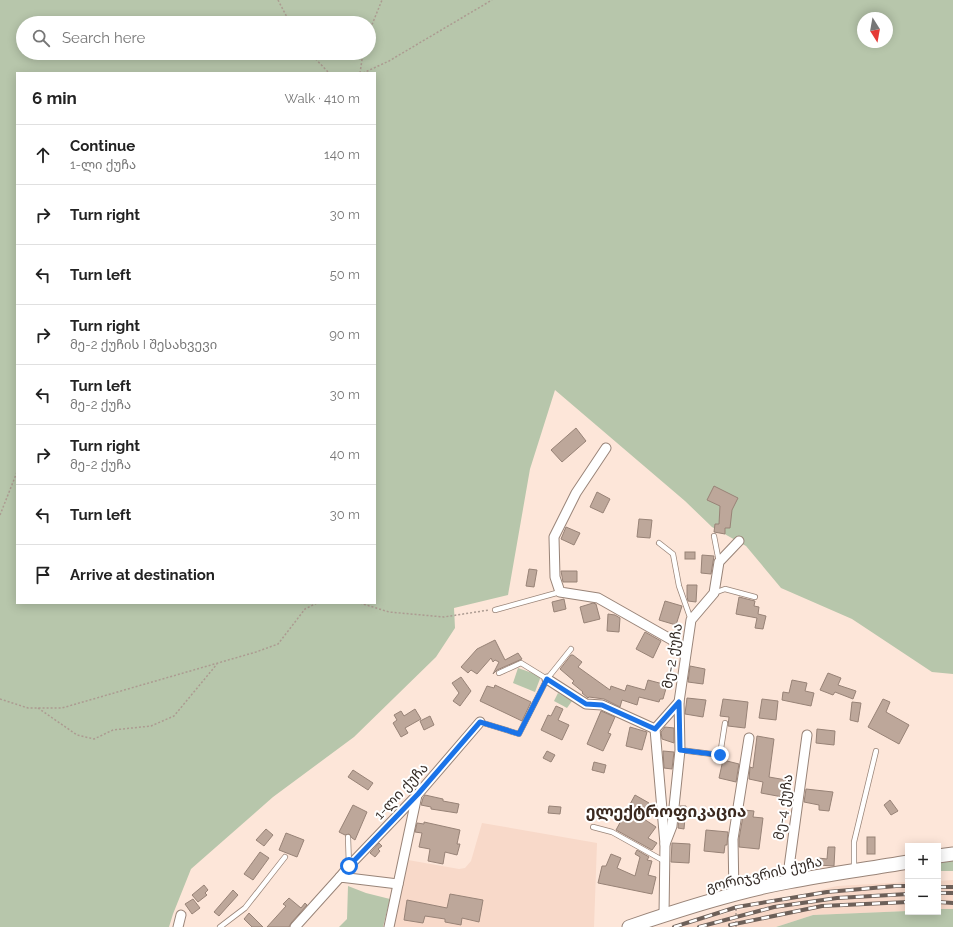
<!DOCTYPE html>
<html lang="en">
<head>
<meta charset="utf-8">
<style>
	body { margin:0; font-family:Raleway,"Noto Sans Georgian",sans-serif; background:#f2f2f2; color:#222 }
	.controls { position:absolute; right:12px; bottom:12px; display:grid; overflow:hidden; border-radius:0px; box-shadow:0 2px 10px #0003 }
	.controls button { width:36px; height:36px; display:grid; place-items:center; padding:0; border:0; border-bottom:1px solid #e0e0e0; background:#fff; color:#222; font:20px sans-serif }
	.compass { position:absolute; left:857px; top:12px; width:36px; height:36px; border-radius:50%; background:#fff; box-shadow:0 2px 10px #0003; rotate:169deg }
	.stop { position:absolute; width:12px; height:12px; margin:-9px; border:3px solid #1a73e8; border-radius:50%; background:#fff }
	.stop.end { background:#1a73e8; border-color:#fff; box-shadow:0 1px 4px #0008 }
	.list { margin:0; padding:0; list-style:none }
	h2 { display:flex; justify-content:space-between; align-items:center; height:52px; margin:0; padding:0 16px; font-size:17px }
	h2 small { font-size:13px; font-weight:400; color:#767676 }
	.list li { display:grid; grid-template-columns:26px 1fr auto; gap:12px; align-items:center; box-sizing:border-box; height:60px; padding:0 16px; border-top:1px solid #e0e0e0 }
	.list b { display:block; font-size:15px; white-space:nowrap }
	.list p { margin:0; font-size:13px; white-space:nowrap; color:#767676 }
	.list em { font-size:13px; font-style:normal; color:#767676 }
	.icon { flex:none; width:22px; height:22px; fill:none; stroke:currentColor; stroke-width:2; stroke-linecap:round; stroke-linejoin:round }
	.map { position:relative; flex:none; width:953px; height:927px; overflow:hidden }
	.search { position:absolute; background:#fff; box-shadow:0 2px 10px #0003; left:16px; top:16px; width:360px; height:44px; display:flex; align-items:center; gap:10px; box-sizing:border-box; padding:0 14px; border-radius:22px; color:#767676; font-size:15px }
	.panel { position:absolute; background:#fff; box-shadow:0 2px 10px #0003; left:16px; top:72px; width:360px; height:532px; border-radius:0px }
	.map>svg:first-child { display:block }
	.built { fill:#f8d9c9 }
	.green { fill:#b7c6ab; fill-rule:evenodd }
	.building { fill:#bda79a; stroke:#988377 }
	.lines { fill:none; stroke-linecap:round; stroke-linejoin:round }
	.lane-casing { stroke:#998478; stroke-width:6 }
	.street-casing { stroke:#998478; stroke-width:11 }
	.secondary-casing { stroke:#998478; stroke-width:15 }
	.path { stroke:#ac9b91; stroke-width:1.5; stroke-dasharray:2 2; stroke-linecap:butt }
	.lane { stroke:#fff; stroke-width:4.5 }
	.street { stroke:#fff; stroke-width:9 }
	.secondary { stroke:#fff; stroke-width:13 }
	.rail-casing { stroke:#6d6059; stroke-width:4 }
	.rail { stroke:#fff; stroke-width:2.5; stroke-dasharray:8; stroke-linecap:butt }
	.route { stroke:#1a73e8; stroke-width:5 }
	.labels { text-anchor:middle; stroke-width:4; stroke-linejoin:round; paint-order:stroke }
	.street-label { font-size:14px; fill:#332a25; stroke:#fff }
	.quarter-label { font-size:16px; font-weight:bold; fill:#3b291f; stroke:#fff }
</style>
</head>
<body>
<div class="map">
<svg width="953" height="927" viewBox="0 0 953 927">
	<rect width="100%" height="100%" fill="#fde6d9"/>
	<g class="built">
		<polygon points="482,823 597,843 594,927 393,927 408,860 459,869 465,868 471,861"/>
		<polygon points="953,880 953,909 938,910 938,881"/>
		<polygon points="908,882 908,911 813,915 776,927 675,927 687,923 837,886"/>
	</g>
	<g class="green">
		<path d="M 0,0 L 953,0 L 953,674 L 932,672 L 852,619 L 781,588 L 746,546 L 712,527 L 685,501 L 555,390 L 530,469 L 508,595 L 454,608 L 455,628 L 436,657 L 354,737 L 273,797 L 191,869 L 173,914 L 169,927 L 0,927 ZM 863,18 L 887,18 L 887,42 L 863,42 ZM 23,23 L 369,23 L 369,53 L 23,53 ZM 17,73 L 375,73 L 375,603 L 17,603 Z"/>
		<polygon points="518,668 541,676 535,692 513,683"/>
		<polygon points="558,693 572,701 567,708 554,701"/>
		<polygon points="953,858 953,871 938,871 938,861"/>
		<polygon points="348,886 366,893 390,899 383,927 339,927 347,919"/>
		<polygon points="938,909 953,909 953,927 776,927 813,915 908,911 908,912 938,912"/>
	</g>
	<g class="building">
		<polygon points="576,428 586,441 562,462 551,450"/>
		<polygon points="714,486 738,498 732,510 730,528 725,528 725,534 714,532 715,524 719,524 720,506 707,500"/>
		<polygon points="597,492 610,499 603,513 590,507"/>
		<polygon points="639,519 652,520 650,538 637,537"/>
		<polygon points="566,527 580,533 574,545 561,539"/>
		<rect x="685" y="552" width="10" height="7"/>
		<polygon points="702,555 714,556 711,574 701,573"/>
		<polygon points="529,569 537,570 534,587 526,586"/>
		<polygon points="561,571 577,571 577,582 563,582"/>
		<polygon points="687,585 697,585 696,602 688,601 687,596"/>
		<polygon points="739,597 755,601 754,606 759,607 758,614 766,616 763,629 755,628 757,618 736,614"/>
		<polygon points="564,599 566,609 554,612 552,602"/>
		<polygon points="665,601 682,606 676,625 659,620"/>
		<polygon points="593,603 596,604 600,619 584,623 580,607"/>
		<polygon points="608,614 615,615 620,618 619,632 607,631"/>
		<polygon points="645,632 661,641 653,658 636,649"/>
		<polygon points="495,640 505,660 518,653 522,659 497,670 493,674 499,662 495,660 493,662 491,658 477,674 471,670 468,673 461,667 477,649"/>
		<polygon points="571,655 573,655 582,662 578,667 610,690 611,686 625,691 627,685 645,690 648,680 667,685 663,699 660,699 659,702 639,697 637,705 622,700 620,707 604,699 589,697 588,698 582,693 583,692 572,683 574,681 560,669"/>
		<polygon points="690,666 705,669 703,684 688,682"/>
		<polygon points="828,673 841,678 838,685 856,691 853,699 835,692 833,695 820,690"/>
		<polygon points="461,677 471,691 460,706 453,701 459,693 452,683"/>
		<polygon points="792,680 807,683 805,691 814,693 811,706 782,700 783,692 789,693"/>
		<polygon points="495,685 531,702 522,721 480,701 487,686 494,688"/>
		<polygon points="687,698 706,700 703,717 685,714"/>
		<polygon points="723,699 748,702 745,728 728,726 729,717 720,716"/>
		<polygon points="762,699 778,701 776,720 759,718"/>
		<polygon points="883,699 890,702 886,712 909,725 899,744 868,727"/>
		<polygon points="852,702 861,703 858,722 850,720"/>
		<polygon points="556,706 563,709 558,720 569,725 562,740 541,730 548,715 551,716"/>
		<polygon points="415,709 421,719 405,728 408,733 401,737 393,723 397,720 394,715 401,711 404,716"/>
		<polygon points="601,711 615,717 608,733 611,734 603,751 587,744"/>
		<polygon points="430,716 434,725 424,730 420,721"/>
		<polygon points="630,727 647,732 642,750 626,746"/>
		<polygon points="665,727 674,728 674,743 662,739 661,732"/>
		<polygon points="817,729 835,731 834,745 816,743"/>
		<polygon points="757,736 774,739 769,777 792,781 788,798 761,793 763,782 749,779 750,767 753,768"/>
		<polygon points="547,751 555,755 551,762 543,758"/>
		<polygon points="663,751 674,752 672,769 664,768"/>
		<polygon points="723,760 739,764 736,782 719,778"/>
		<polygon points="594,762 606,765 604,773 592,770"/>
		<polygon points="353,770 373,783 368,790 348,777"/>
		<polygon points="806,789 833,792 829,811 819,810 819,805 804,802"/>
		<polygon points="425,795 443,799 443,801 459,804 457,813 431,809 431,807 421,805 423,798"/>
		<polygon points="635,795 649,803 641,817 656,827 648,838 657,843 652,850 616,830"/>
		<polygon points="890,800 898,811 891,815 884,805"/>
		<polygon points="353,805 367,812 355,840 352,838 349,834 345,835 339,832"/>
		<polygon points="549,806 561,807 560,814 548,813"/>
		<polygon points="680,806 686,806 684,829 678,828"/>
		<polygon points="744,810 754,811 753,817 763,818 759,849 739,847 739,839"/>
		<polygon points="424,822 460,830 457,844 460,844 457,855 445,852 443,864 428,861 430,849 419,847 422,833 415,832 417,823 424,824"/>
		<polygon points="266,829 273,835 264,846 256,840"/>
		<polygon points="706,830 728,832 727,845 725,845 724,853 704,851"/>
		<polygon points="286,833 304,840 297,857 279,850"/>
		<rect x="867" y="837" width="8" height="17"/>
		<polygon points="379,843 382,846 378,849 380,851 375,857 370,853"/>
		<polygon points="672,843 690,844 689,863 671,862"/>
		<polygon points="828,847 835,847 834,866 817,865 818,858 827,859"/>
		<polygon points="637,850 649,857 647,860 652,861 648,875 656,877 652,894 598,883 602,866 606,866 611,854 621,858 617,868 635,876 640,857 635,854"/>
		<polygon points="260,852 269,858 253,880 244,874"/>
		<polygon points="204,885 208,890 205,893 207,895 198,902 192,895"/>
		<polygon points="233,890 238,895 219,916 214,912"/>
		<polygon points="450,894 483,900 479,922 462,918 461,925 445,922 445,919 425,916 423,923 404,920 407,900 447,908"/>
		<polygon points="289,898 301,908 305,903 307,905 291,923 289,927 267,927 286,906 283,904"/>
		<polygon points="193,899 200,908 192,914 185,904"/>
		<polygon points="249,913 263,927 252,927 244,919"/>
	</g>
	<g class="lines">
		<g class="lane-casing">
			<g id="lane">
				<polyline points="714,536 719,562"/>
				<polyline points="659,543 673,554 679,586 691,620"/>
				<polyline points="714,593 725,589 755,597"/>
				<polyline points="495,610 560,592"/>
				<polyline points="499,673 521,663 547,679"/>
				<polyline points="480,722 519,734 547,679 571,649"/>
				<polyline points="680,750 720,755 725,723"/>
				<polyline points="593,827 612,832 664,861"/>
				<polyline points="348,837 349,866"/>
				<polyline points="854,869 854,842 876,751"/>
				<polyline points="220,927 245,908 285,857"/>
			</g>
		</g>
		<g class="street-casing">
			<g id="street">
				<polyline points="606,448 576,493 554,537 555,577 560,592 598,598 672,640 685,656"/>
				<polyline points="547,679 586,704 602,705 655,729"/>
				<polyline points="665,844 672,826 680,750 679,702 691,620 714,593 719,562 739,541"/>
				<polyline points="340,877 349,866 418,794 480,722"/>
				<polyline points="787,882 807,735"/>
				<polyline points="734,895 733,839 749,738"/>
				<polyline points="664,915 665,844 655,729 679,702"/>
				<polyline points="178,927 181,915"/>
				<polyline points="295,927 340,877 398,884"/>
				<polyline points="389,927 417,795"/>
			</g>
		</g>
		<g class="secondary-casing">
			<g id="secondary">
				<polyline points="938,856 953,854"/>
				<path d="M 629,927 C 681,909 734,892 788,882 C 828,874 868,869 908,862"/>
			</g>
		</g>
		<g class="path">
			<polyline points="278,0 290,23"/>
			<polyline points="369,32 382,0"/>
			<polyline points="310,53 329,73"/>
			<polyline points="360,73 363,53"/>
			<polyline points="363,73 389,61 492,0"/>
			<polyline points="0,515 17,472"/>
			<polyline points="360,603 389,612 444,617 489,610"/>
			<polyline points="0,699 28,708 62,708 256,652 278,644 305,609 317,603"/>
			<polyline points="38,708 77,735 94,739 113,730 151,726 174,716 217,664"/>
			<polyline points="736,927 736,905"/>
		</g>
		<use href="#lane" class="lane"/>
		<use href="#street" class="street"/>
		<use href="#secondary" class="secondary"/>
		<g class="rail-casing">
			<g id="rail">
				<polyline points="938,887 953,887"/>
				<polyline points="938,893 953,893"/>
				<polyline points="938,902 953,903"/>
				<polyline points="730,925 822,906 908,902"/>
				<polyline points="674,927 737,907 827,892 896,886 908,886"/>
				<polyline points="699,927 774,907 837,898 908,894"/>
			</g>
		</g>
		<use href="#rail" class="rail"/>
	</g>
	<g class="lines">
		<polyline class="route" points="349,866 418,794 480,722 519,734 547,679 586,704 602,705 655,729 679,702 680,750 720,755"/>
	</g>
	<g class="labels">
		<g class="street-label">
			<text transform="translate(672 656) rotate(-81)" y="5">მე-2 ქუჩა</text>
			<text transform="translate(401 791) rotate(-47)" y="5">1-ლი ქუჩა</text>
			<text transform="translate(783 807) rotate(-82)" y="5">მე-4 ქუჩა</text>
			<text transform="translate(764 874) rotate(-13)" y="5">გორიჯვრის ქუჩა</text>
		</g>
		<g class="quarter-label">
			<text x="666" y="817">ელექტროფიკაცია</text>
		</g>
	</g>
</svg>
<div class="controls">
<button>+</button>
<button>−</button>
</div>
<svg class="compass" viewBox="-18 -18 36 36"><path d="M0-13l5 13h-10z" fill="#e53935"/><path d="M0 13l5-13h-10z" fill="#767676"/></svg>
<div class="stop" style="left:349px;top:866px"></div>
<div class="stop end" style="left:720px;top:755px"></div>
<div class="search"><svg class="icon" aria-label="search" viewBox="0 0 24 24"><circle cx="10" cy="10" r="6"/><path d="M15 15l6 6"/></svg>Search here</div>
<section class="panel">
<h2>6 min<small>Walk · 410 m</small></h2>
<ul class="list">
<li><svg class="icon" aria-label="ahead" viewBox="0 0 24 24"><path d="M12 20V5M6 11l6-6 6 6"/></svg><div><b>Continue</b><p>1-ლი ქუჩა</p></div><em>140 m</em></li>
<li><svg class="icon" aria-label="right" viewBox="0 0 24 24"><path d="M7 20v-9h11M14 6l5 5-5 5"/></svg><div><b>Turn right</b></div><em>30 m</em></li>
<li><svg class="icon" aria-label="left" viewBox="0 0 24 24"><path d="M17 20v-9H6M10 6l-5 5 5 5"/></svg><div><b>Turn left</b></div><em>50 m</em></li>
<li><svg class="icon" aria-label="right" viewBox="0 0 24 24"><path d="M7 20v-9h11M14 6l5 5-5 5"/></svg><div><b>Turn right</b><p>მე-2 ქუჩის I შესახვევი</p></div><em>90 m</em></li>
<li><svg class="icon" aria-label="left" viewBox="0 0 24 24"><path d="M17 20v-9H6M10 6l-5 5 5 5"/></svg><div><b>Turn left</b><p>მე-2 ქუჩა</p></div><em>30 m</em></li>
<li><svg class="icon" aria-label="right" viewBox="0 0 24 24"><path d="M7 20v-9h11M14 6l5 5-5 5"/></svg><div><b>Turn right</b><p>მე-2 ქუჩა</p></div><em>40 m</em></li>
<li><svg class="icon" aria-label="left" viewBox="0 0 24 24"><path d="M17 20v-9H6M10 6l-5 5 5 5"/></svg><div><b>Turn left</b></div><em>30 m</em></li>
<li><svg class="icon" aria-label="arrive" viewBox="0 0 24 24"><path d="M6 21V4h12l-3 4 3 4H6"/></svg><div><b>Arrive at destination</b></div></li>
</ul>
</section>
</div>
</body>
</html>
